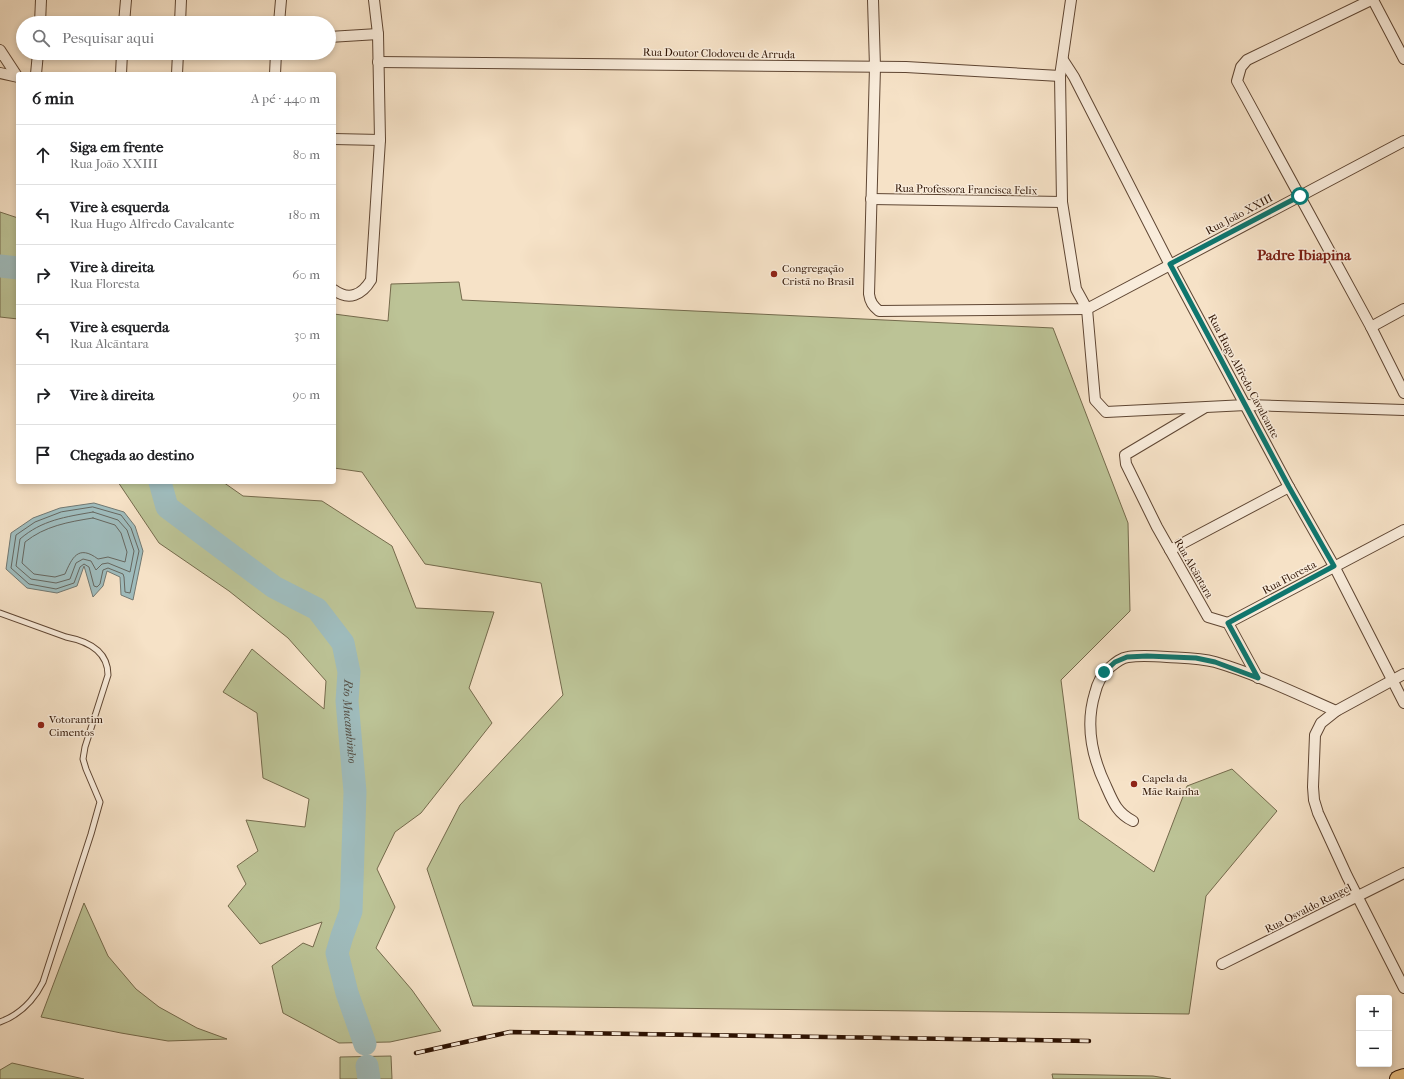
<!DOCTYPE html>
<html lang="pt">
<head>
<meta charset="utf-8">
<style>
	body { margin:0; font-family:"IM FELL French Canon",serif; background:#f2f2f2; color:#202124 }
	.controls { position:absolute; right:12px; bottom:12px; display:grid; overflow:hidden; border-radius:4px; box-shadow:0 2px 6px #0003 }
	.controls button { width:36px; height:36px; display:grid; place-items:center; padding:0; border:0; border-bottom:1px solid #e0e0e0; background:#fff; color:#202124; font:20px sans-serif }
	.stop { position:absolute; width:12px; height:12px; margin:-9px; border:3px solid #0f766e; border-radius:50%; background:#fff }
	.stop.end { background:#0f766e; border-color:#fff; box-shadow:0 1px 4px #0008 }
	.list { margin:0; padding:0; list-style:none }
	h2 { display:flex; justify-content:space-between; align-items:center; height:52px; margin:0; padding:0 16px; font-size:17px }
	h2 small { font-size:13px; font-weight:400; color:#757577 }
	.list li { display:grid; grid-template-columns:26px 1fr auto; gap:12px; align-items:center; box-sizing:border-box; height:60px; padding:0 16px; border-top:1px solid #e0e0e0 }
	.list b { display:block; font-size:15px; white-space:nowrap }
	.list p { margin:0; font-size:13px; white-space:nowrap; color:#757577 }
	.list em { font-size:13px; font-style:normal; color:#757577 }
	.icon { flex:none; width:22px; height:22px; fill:none; stroke:currentColor; stroke-width:2; stroke-linecap:round; stroke-linejoin:round }
	.map { position:relative; flex:none; width:1404px; height:1079px; overflow:hidden }
	.search { position:absolute; background:#fff; box-shadow:0 2px 6px #0003; left:16px; top:16px; width:320px; height:44px; display:flex; align-items:center; gap:10px; box-sizing:border-box; padding:0 14px; border-radius:22px; color:#757577; font-size:15px }
	.panel { position:absolute; background:#fff; box-shadow:0 2px 6px #0003; left:16px; top:72px; width:320px; height:412px; border-radius:4px }
	.map>svg:first-child { display:block }
	.green { fill:#bcc396; stroke:#746a4c }
	.water { fill:#9fbcbd; stroke:#717872 }
	.lines { fill:none; stroke-linecap:round; stroke-linejoin:round }
	.shore { stroke:#666760; stroke-width:1 }
	.river { stroke:#9fbcbd; stroke-width:23 }
	.lane-casing { stroke:#5f4633; stroke-width:7 }
	.street-casing { stroke:#5f4633; stroke-width:12 }
	.primary-casing { stroke:#2d1202; stroke-width:18 }
	.lane { stroke:#f9ecdb; stroke-width:5 }
	.street { stroke:#f9ecdb; stroke-width:10 }
	.primary { stroke:#ebc184; stroke-width:16 }
	.rail-casing { stroke:#2d1202; stroke-width:4.5 }
	.rail { stroke:#f9ecdb; stroke-width:3; stroke-dasharray:9; stroke-linecap:butt }
	.route { stroke:#0f766e; stroke-width:5 }
	.poi-dot { fill:#8f2418; stroke:#f9ecdb; stroke-width:1.5 }
	.labels { text-anchor:middle; stroke-width:3; stroke-linejoin:round; paint-order:stroke }
	.street-label { font-size:11px; fill:#2d1202; stroke:#f9ecdb }
	.poi-label { font-size:11px; fill:#2d1202; stroke:#f9ecdb; text-anchor:start }
	.water-label { font-size:12px; font-style:italic; fill:#554e43; stroke:#f9ecdb }
	.district-label { font-size:15px; font-weight:bold; fill:#7a1f14; stroke:#f9ecdb }
</style>
</head>
<body>
<div class="map">
<svg width="1404" height="1079" viewBox="0 0 1404 1079">
	<rect width="100%" height="100%" fill="#f6e2c7"/>
	<filter id="stains"><feTurbulence type="fractalNoise" baseFrequency=".005" numOctaves="4"/><feColorMatrix values="0 0 0 0 .2 0 0 0 0 .09 0 0 0 0 .02 0 0 0 .5 -.17"/></filter>
	<radialGradient id="worn" r=".72"><stop offset=".6" stop-color="#630" stop-opacity="0"/><stop offset="1" stop-color="#630" stop-opacity=".3"/></radialGradient>
	<g class="green">
		<polygon points="0,212 18,218 18,319 0,317"/>
		<polygon points="459,282 462,300 1053,328 1128,523 1130,611 1061,680 1079,819 1154,872 1187,786 1232,769 1277,811 1206,896 1189,1014 473,1006 427,869 460,805 563,695 541,583 425,564 362,472 334,468 334,314 388,321 391,284"/>
		<polygon points="118,482 223,482 243,496 322,501 392,546 416,608 494,612 469,688 492,723 421,813 395,832 377,869 395,907 376,948 412,990 441,1031 390,1042 339,1043 283,1013 272,966 303,943 313,947 322,922 260,944 228,906 246,884 237,866 258,851 246,820 305,827 309,799 263,778 257,713 223,692 252,649 324,709 326,681 288,638 229,591 159,543"/>
		<polygon points="84,903 108,956 136,989 159,1007 197,1028 227,1039 168,1041 121,1033 41,1017"/>
		<polygon points="391,1056 392,1079 340,1079 340,1057"/>
		<polygon points="12,1063 84,1079 0,1079 0,1070"/>
		<polygon points="1052,1074 1153,1076 1171,1079 1053,1079"/>
	</g>
	<polygon class="water" points="94,503 124,512 135,526 143,551 133,600 121,595 120,577 107,571 103,586 93,597 84,566 77,586 57,593 27,588 6,569 11,533 33,518 60,508"/>
	<g class="lines">
		<g class="shore">
			<polygon points="93,507 121,515 131,528 139,551 130,593 125,592 124,577 123,574 108,568 103,570 100,584 97,587 94,586 89,567 84,564 80,567 74,583 56,589 29,584 11,568 16,535 35,522 61,512"/>
			<path d="M 93,512 L 118,520 L 127,530 L 134,551 L 130,572 L 108,563 L 102,564 L 96,570 L 91,561 L 83,559 L 76,563 L 70,579 L 56,583 L 31,579 L 16,566 L 20,539 C 42,520 65,517 93,512 Z"/>
			<path d="M 93,518 L 115,525 L 121,533 L 127,552 L 125,562 L 108,557 L 98,559 C 78,544 72,558 65,574 L 55,577 L 34,574 L 22,563 L 25,542 C 45,526 68,522 93,518 Z"/>
		</g>
		<g class="river">
			<polyline points="0,266 18,268"/>
			<path id="s1" d="M 160,482 L 167,507 L 274,587 L 317,609 L 343,643 L 349,672 L 347,701 L 355,792 L 351,911 L 342,936 L 337,953 L 347,993 L 365,1044"/>
			<polyline points="367,1066 369,1079"/>
		</g>
		<g class="lane-casing">
			<path id="lane" d="M 0,613 L 66,637 C 87,641 108,651 108,675 L 85,747 L 83,759 L 86,769 L 100,802 L 91,834 L 43,982 C 34,1000 19,1015 0,1022"/>
		</g>
		<g class="street-casing">
			<g id="street">
				<path d="M 873,0 L 875,67 L 869,294 C 870,302 873,306 879,311 L 1087,309 L 1404,141"/>
				<polyline points="1071,0 1060,76 1062,202 1076,289 1087,309 1095,400 1106,412 1246,405 1404,410"/>
				<polyline points="1371,0 1247,60 1241,67 1237,81 1371,327 1404,393"/>
				<polyline points="1373,0 1404,59"/>
				<polyline points="40,23 41,0"/>
				<polyline points="124,23 126,0"/>
				<polyline points="180,23 181,0"/>
				<polyline points="279,23 281,0"/>
				<polyline points="329,37 378,34"/>
				<polyline points="0,50 17,76"/>
				<polyline points="1063,60 1074,77 1170,265 1289,487 1334,566 1404,703"/>
				<polyline points="378,62 906,67 1060,76"/>
				<polyline points="0,73 18,77"/>
				<polyline points="36,74 38,53"/>
				<polyline points="121,74 122,53"/>
				<polyline points="177,74 178,53"/>
				<polyline points="275,74 276,53"/>
				<polyline points="334,139 380,140"/>
				<polyline points="871,199 1062,202"/>
				<path d="M 334,290 C 349,301 362,295 371,280 L 380,140 L 378,34 L 374,0"/>
				<polyline points="1371,327 1404,309"/>
				<polyline points="1204,408 1125,455 1126,464 1157,527 1208,617 1228,623 1258,678"/>
				<polyline points="1170,550 1289,487"/>
				<polyline points="1228,623 1404,530"/>
				<polyline points="1404,674 1336,711 1321,723 1315,735 1313,787 1314,800 1318,813 1347,876 1404,988"/>
				<path d="M 1133,821 C 1117,813 1113,802 1106,786 C 1092,757 1085,725 1095,693 C 1097,684 1101,676 1108,669 C 1114,664 1120,658 1128,657 C 1141,655 1154,656 1167,657 C 1183,658 1200,658 1215,662 C 1256,674 1297,694 1336,711"/>
				<polyline points="1222,964 1404,873"/>
			</g>
		</g>
		<g class="primary-casing">
			<polyline id="primary" points="1398,1079 1404,1077"/>
		</g>
		<use href="#lane" class="lane"/>
		<use href="#street" class="street"/>
		<use href="#primary" class="primary"/>
		<g class="rail-casing">
			<polyline id="rail" points="416,1053 510,1032 1089,1041"/>
		</g>
		<use href="#rail" class="rail"/>
	</g>
	<g class="lines">
		<polyline class="route" points="1104,672 1115,662 1127,657 1147,656 1196,658 1215,662 1258,678 1228,623 1334,566 1289,487 1170,264 1300,196"/>
	</g>
	<g class="poi-dot">
		<circle cx="774" cy="274" r="4"/>
		<circle cx="41" cy="725" r="4"/>
		<circle cx="1134" cy="784" r="4"/>
	</g>
	<g class="labels">
		<g class="street-label">
			<text transform="translate(719 53) rotate(1)" y="4">Rua Doutor Clodoveu de Arruda</text>
			<text transform="translate(966 189) rotate(1)" y="4">Rua Professora Francisca Felix</text>
			<text transform="translate(1239 214) rotate(-28)" y="4">Rua João XXIII</text>
			<text transform="translate(1244 376) rotate(62)" y="4">Rua Hugo Alfredo Cavalcante</text>
			<text transform="translate(1194 568) rotate(60)" y="4">Rua Alcãntara</text>
			<text transform="translate(1289 577) rotate(-28)" y="4">Rua Floresta</text>
			<text transform="translate(1308 908) rotate(-27)" y="4">Rua Osvaldo Rangel</text>
		</g>
		<g class="poi-label">
			<text x="782" y="272">Congregação<tspan x="782" dy="13">Cristã no Brasil</tspan></text>
			<text x="49" y="723">Votorantim<tspan x="49" dy="13">Cimentos</tspan></text>
			<text x="1142" y="782">Capela da<tspan x="1142" dy="13">Mãe Rainha</tspan></text>
		</g>
		<g class="water-label">
			<text dy="4" stroke="none"><textPath href="#s1" startOffset="330">Rio Mucambinho</textPath></text>
		</g>
		<g class="district-label">
			<text x="1304" y="260">Padre Ibiapina</text>
		</g>
	</g>
	<rect width="100%" height="100%" filter="url(#stains)"/>
	<rect width="100%" height="100%" fill="url(#worn)"/>
</svg>
<div class="controls">
<button>+</button>
<button>−</button>
</div>
<div class="stop" style="left:1300px;top:196px"></div>
<div class="stop end" style="left:1104px;top:672px"></div>
<div class="search"><svg class="icon" aria-label="search" viewBox="0 0 24 24"><circle cx="10" cy="10" r="6"/><path d="M15 15l6 6"/></svg>Pesquisar aqui</div>
<section class="panel">
<h2>6 min<small>A pé · 440 m</small></h2>
<ul class="list">
<li><svg class="icon" aria-label="ahead" viewBox="0 0 24 24"><path d="M12 20V5M6 11l6-6 6 6"/></svg><div><b>Siga em frente</b><p>Rua João XXIII</p></div><em>80 m</em></li>
<li><svg class="icon" aria-label="left" viewBox="0 0 24 24"><path d="M17 20v-9H6M10 6l-5 5 5 5"/></svg><div><b>Vire à esquerda</b><p>Rua Hugo Alfredo Cavalcante</p></div><em>180 m</em></li>
<li><svg class="icon" aria-label="right" viewBox="0 0 24 24"><path d="M7 20v-9h11M14 6l5 5-5 5"/></svg><div><b>Vire à direita</b><p>Rua Floresta</p></div><em>60 m</em></li>
<li><svg class="icon" aria-label="left" viewBox="0 0 24 24"><path d="M17 20v-9H6M10 6l-5 5 5 5"/></svg><div><b>Vire à esquerda</b><p>Rua Alcãntara</p></div><em>30 m</em></li>
<li><svg class="icon" aria-label="right" viewBox="0 0 24 24"><path d="M7 20v-9h11M14 6l5 5-5 5"/></svg><div><b>Vire à direita</b></div><em>90 m</em></li>
<li><svg class="icon" aria-label="arrive" viewBox="0 0 24 24"><path d="M6 21V4h12l-3 4 3 4H6"/></svg><div><b>Chegada ao destino</b></div></li>
</ul>
</section>
</div>
</body>
</html>
